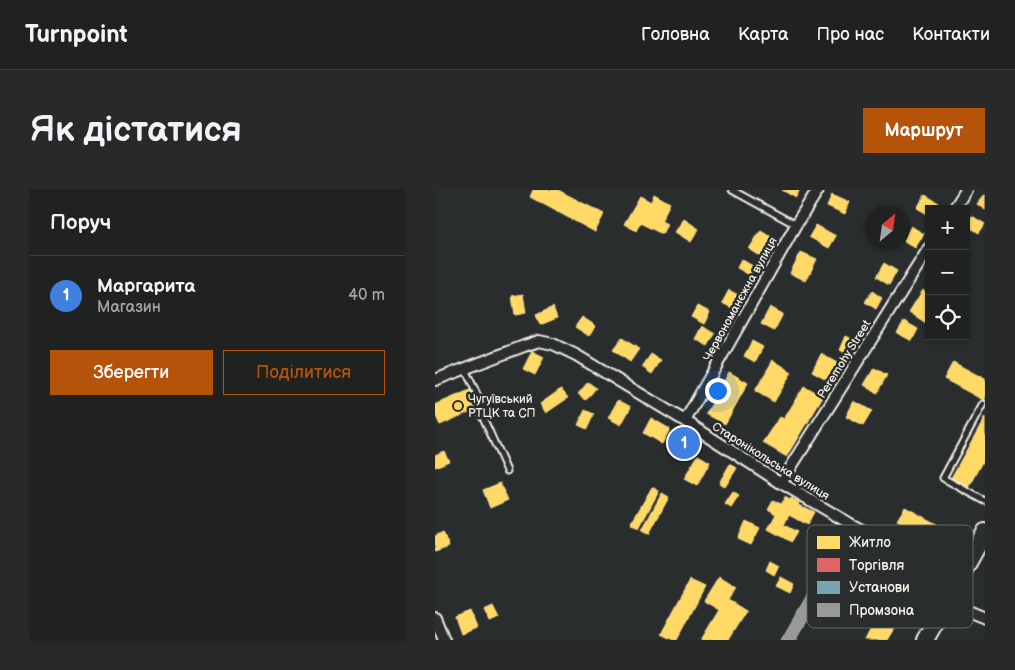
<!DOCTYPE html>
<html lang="uk">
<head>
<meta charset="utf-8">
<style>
	body { margin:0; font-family:"Balsamiq Sans",sans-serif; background:#282a2a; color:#f1f3f6 }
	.controls { position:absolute; right:15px; top:15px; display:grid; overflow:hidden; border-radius:0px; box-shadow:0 1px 4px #0004 }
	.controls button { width:45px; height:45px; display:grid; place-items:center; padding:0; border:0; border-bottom:1px solid #3d3f40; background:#202222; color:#f1f3f6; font:25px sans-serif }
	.compass { position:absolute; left:430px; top:15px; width:45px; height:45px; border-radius:50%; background:#202222; box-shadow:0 1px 4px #0004; rotate:29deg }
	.you { position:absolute; left:282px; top:200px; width:18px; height:18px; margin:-12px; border:4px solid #fff; border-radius:50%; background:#1a73e8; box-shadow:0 0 0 8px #1a73e833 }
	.badge { display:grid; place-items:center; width:32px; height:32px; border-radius:50%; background:#b45309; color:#fff; font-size:16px; font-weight:700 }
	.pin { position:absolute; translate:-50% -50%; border:2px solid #fff; box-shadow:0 1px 5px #0006 }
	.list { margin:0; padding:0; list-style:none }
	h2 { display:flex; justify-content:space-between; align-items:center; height:65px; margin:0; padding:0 20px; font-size:21px }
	h2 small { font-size:16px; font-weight:400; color:#a2a4a5 }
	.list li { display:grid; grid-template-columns:32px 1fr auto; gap:15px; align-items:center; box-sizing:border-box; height:80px; padding:0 20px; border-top:1px solid #3d3f40 }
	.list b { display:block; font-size:19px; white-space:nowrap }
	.list p { margin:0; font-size:16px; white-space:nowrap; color:#a2a4a5 }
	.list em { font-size:16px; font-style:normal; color:#a2a4a5 }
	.actions { display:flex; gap:10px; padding:15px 20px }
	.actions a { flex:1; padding:11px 0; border:1px solid #b45309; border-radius:0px; text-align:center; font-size:18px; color:#b45309 }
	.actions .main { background:#b45309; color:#fff }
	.icon { flex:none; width:28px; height:28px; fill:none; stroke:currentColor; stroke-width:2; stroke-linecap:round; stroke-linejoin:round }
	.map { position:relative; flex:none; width:550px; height:450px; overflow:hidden; border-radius:0px }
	header { display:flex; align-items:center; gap:30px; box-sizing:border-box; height:70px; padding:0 25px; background:#202222; border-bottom:1px solid #3d3f40 }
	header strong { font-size:24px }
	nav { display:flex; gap:28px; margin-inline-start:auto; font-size:18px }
	.intro { display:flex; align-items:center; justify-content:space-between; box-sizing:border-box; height:120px; padding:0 30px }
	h1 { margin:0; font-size:35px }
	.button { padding:12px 22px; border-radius:0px; background:#b45309; color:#fff; font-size:18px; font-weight:700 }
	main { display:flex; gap:30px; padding:0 30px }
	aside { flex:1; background:#202222; border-radius:0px; box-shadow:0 1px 4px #0004 }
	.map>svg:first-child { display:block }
	.homes { fill:#ffd966; stroke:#fce08d }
	.shops { fill:#e06666; stroke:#e6908d }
	.industry { fill:#999; stroke:#b4b3b1 }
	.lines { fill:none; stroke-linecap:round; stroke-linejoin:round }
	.service-casing { stroke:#f4f1e8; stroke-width:9 }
	.minor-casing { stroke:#f4f1e8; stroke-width:14 }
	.primary-casing { stroke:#f4f1e8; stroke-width:20 }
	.service { stroke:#2a2d2e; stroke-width:5 }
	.minor { stroke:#2a2d2e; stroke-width:10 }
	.primary { stroke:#2a2d2e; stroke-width:16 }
	.poi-dot { fill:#ffd166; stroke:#2a2d2e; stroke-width:2 }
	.labels { text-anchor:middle; stroke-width:5; stroke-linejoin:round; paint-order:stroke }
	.street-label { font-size:12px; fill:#f4f1e8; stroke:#2a2d2e }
	.poi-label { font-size:12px; fill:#f4f1e8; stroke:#2a2d2e; text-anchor:start }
	.key { fill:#2a2d2e; stroke:#676866; stroke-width:1 }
	.key-label { font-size:14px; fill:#f4f1e8 }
</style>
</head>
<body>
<header>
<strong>Turnpoint</strong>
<nav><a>Головна</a><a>Карта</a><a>Про нас</a><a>Контакти</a></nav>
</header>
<div class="intro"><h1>Як дістатися</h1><a class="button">Маршрут</a></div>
<main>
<aside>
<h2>Поруч<small></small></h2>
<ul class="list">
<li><span class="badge" style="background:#3f7fe0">1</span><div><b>Маргарита</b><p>Магазин</p></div><em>40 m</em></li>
</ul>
<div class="actions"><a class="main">Зберегти</a><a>Поділитися</a></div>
</aside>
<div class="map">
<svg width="550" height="450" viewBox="0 0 550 450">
	<rect width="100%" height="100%" fill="#2a2d2e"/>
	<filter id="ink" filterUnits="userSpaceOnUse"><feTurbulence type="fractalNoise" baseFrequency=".02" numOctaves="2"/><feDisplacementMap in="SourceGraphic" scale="10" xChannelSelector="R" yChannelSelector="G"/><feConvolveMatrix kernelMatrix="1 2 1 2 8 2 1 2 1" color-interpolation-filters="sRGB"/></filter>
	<g filter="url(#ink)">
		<g class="homes">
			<polygon points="98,0 123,0 169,24 160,42 95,7"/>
			<polygon points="347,0 365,0 361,8"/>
			<polygon points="219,4 235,13 226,31 232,34 227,44 205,33 201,41 189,34 205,6 216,12"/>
			<polygon points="397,4 415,12 410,24 392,16"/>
			<polygon points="490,5 504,13 501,19 494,19 494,25 482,18"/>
			<polygon points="549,5 550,6 550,20 542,14"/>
			<polygon points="537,26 550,34 544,43 531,35"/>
			<polygon points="249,29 264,39 256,52 240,42"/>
			<polygon points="381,35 401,46 394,58 374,47"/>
			<polygon points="476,36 489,44 480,58 468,50"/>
			<polygon points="326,40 338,48 327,67 314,59"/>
			<polygon points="366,62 382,69 371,91 355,83"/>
			<polygon points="306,69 321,78 316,86 302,78"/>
			<polygon points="449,73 462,81 454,95 441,87"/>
			<polygon points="294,100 303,105 297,118 287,113"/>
			<polygon points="488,100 494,104 494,129 491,133 474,122"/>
			<polygon points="437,101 447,108 441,119 430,112"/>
			<polygon points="88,104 91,123 80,125 77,106"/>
			<polygon points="262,116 275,122 269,134 256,127"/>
			<polygon points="118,117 122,128 105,135 101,125"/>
			<polygon points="335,117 348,124 339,141 326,134"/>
			<polygon points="147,127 161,136 154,146 140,137"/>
			<polygon points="469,131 483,139 477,151 462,143"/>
			<polygon points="267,136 280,144 273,156 260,149"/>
			<polygon points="411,146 423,152 416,166 405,160"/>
			<polygon points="187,148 204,159 195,172 178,160"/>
			<polygon points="317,151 328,157 320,172 309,166"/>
			<polygon points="97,161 109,167 100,185 88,179"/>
			<polygon points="216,164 226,170 217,184 207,177"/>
			<polygon points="386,164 404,174 395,192 377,182"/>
			<polygon points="338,170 357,182 339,212 320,201"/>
			<polygon points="518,172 550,189 550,211 509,189"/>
			<polygon points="439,178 452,185 442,203 429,195"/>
			<polygon points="294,182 313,193 290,234 271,224"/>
			<polygon points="153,192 161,198 151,210 143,204"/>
			<polygon points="369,196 388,207 352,267 328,253 345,227 349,229"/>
			<polygon points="37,199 45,217 5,235 0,224 0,215"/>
			<polygon points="126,199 133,208 111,223 105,214"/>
			<polygon points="183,210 196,217 186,235 173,228"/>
			<polygon points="419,211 437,221 428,236 411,227"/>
			<polygon points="150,220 159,224 152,239 143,235"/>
			<polygon points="550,227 550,268 534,298 516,288"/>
			<polygon points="216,228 235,239 227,254 208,243"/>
			<polygon points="9,261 14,271 0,277 0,265"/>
			<polygon points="263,265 275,272 262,296 249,289"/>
			<polygon points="295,274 302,278 290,297 284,293"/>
			<polygon points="65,293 73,310 55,318 48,300"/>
			<polygon points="217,297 224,301 204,338 196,334"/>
			<polygon points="298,302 304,306 296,318 290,314"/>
			<polygon points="227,303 234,307 214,344 207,340"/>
			<polygon points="350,307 355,310 356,308 365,313 364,315 379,322 372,335 354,325 349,335 362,342 356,352 333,339 341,324 333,319 338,310 346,314"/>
			<polygon points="470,317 518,343 503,370 489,362 496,349 462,330"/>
			<polygon points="311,331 325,338 316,355 303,349"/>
			<polygon points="8,342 14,357 0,362 0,346"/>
			<polygon points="335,371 344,376 339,385 331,380"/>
			<polygon points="284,387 301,397 293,410 311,421 293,450 266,450 284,420 269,411"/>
			<polygon points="346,387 359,394 355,403 341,396"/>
			<polygon points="255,390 270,397 242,450 238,450 226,444"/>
			<polygon points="58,416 64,428 55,432 49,420"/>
			<polygon points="35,421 42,438 26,444 20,427"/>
			<polygon points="442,427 460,437 452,450 430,450"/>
		</g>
		<polygon class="shops" points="247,246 255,250 255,254 258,256 253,264 241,257"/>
		<polygon class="industry" points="408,343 420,350 361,450 346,450"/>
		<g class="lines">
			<g class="service-casing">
				<g id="service">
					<polyline points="297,0 361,35"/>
					<polyline points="30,179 49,219 47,225 72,281"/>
					<polyline points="548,214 508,288 550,311"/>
				</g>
			</g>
			<g class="minor-casing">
				<g id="minor">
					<polyline points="519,19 531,0"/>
					<polyline points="0,190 89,156 104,151 118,154 141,165 250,231 346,293 419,336 522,392"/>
					<polyline points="250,231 361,35 383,0"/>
					<polyline points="346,293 494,58"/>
					<polyline points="511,412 550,428"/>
					<polyline points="0,428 9,450"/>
				</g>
			</g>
			<g class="primary-casing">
				<polyline id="primary" points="490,450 550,342"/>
			</g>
			<use href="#service" class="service"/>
			<use href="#minor" class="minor"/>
			<use href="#primary" class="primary"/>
		</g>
	</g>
	<circle class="poi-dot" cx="23" cy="216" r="5"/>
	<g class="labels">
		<g class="street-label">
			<text transform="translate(305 109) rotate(-61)" y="4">Червономанєжна вулиця</text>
			<text transform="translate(409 169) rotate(-58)" y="4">Peremohy Street</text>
			<text transform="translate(336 271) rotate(32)" y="4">Старонікольська вулиця</text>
		</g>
		<g class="poi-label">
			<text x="33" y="213">Чугуївський<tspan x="33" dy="14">РТЦК та СП</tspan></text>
		</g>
	</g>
	<rect x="372" y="335" width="166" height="103" rx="8" class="key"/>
	<rect x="382" y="346" width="23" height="13" fill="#ffd966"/>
	<rect x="382" y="368" width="23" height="14" fill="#e06666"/>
	<rect x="382" y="391" width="23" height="13" fill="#76a5af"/>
	<rect x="382" y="413" width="23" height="14" fill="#999"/>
	<g class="key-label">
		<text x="414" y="357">Житло</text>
		<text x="414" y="380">Торгівля</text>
		<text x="414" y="402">Установи</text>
		<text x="414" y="425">Промзона</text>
	</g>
</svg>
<div class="controls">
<button>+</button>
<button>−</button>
<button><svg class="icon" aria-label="locate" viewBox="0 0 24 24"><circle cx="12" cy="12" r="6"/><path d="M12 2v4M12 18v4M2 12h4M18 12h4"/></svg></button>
</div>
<svg class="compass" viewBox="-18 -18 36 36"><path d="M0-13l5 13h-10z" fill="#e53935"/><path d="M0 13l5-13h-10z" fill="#a2a4a5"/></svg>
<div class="you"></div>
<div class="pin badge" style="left:249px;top:253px;background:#3f7fe0">1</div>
</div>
</main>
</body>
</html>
